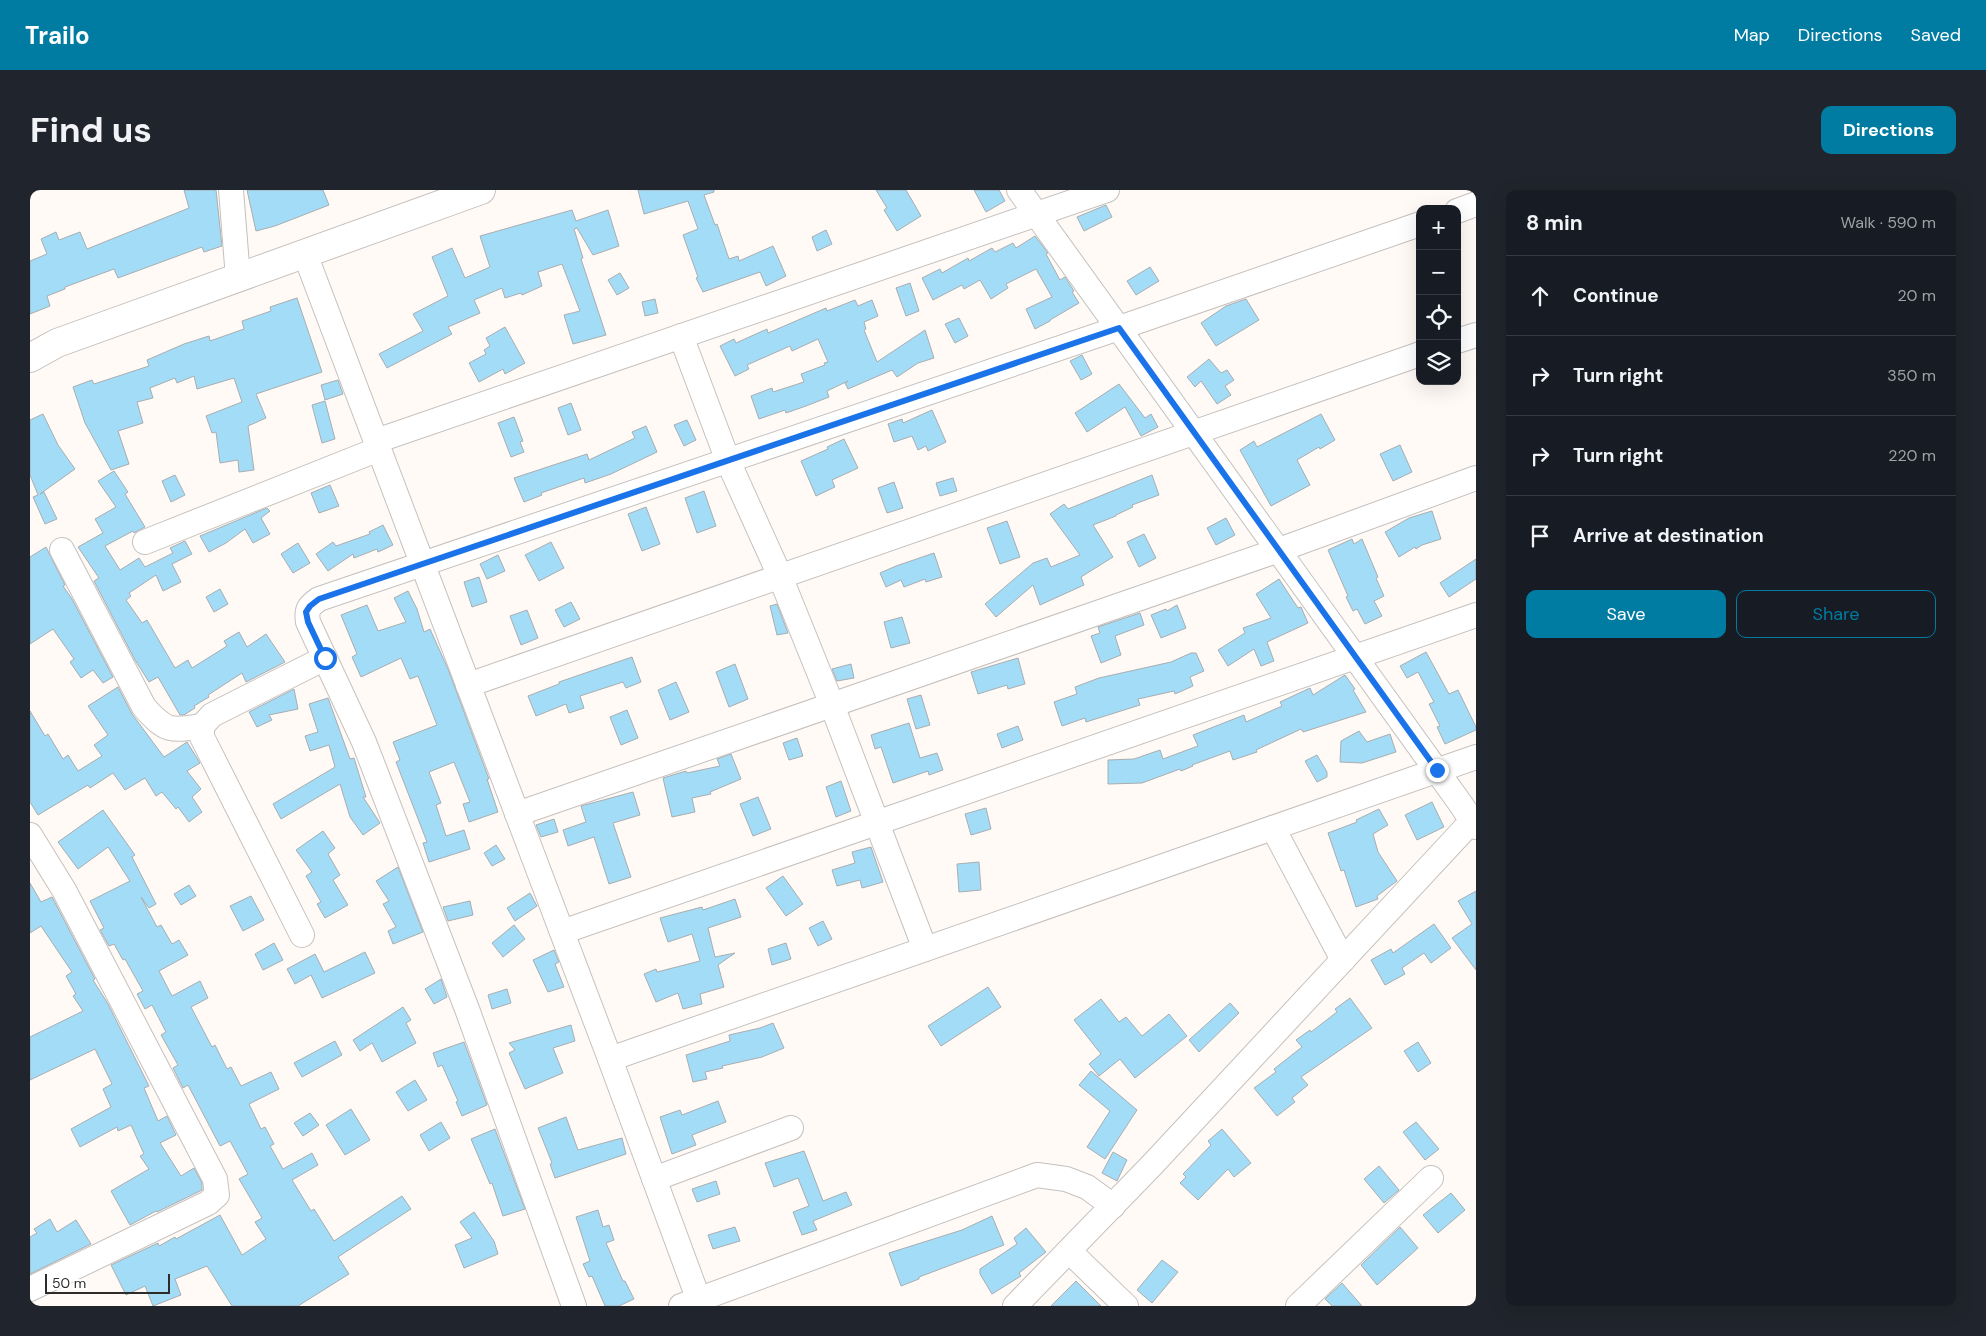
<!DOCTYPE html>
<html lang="en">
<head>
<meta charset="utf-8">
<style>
	body { margin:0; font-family:"DM Sans",sans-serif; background:#20242c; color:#f1f3f6 }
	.controls { position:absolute; right:15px; top:15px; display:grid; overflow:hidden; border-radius:10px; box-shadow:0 5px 20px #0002 }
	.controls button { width:45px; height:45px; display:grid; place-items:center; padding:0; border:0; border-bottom:1px solid #363941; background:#171b24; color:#f1f3f6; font:25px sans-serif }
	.scale { position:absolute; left:15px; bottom:12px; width:125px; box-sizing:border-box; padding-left:5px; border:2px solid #2e2c2b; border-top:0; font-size:14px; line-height:18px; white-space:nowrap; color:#2e2c2b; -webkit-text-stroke:4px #fff; paint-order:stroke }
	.stop { position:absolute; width:15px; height:15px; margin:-11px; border:4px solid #1a73e8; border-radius:50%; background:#fff }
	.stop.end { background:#1a73e8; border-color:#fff; box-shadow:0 1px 5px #0008 }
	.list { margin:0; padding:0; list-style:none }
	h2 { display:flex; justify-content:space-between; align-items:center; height:65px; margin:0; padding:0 20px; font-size:21px }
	h2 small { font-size:16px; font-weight:400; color:#9ea1a6 }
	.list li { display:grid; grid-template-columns:32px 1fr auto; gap:15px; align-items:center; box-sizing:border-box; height:80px; padding:0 20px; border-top:1px solid #363941 }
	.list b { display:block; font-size:19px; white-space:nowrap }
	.list em { font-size:16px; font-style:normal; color:#9ea1a6 }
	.actions { display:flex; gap:10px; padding:15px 20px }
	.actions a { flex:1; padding:11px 0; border:1px solid #007ca3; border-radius:10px; text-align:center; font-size:18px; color:#007ca3 }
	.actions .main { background:#007ca3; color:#fff }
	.icon { flex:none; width:28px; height:28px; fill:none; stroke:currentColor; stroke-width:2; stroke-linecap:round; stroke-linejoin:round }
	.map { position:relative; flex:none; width:1446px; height:1116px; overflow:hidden; border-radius:10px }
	header { display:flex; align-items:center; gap:30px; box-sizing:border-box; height:70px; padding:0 25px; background:#007ca3; color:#fff }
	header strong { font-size:24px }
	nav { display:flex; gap:28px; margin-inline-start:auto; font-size:18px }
	.intro { display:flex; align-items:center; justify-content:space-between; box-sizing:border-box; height:120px; padding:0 30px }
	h1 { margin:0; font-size:35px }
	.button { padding:12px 22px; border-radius:10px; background:#007ca3; color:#fff; font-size:18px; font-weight:700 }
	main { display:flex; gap:30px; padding:0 30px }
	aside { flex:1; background:#171b24; border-radius:10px; box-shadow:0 5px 20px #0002 }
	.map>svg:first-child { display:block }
	.building { fill:#a3dcf7; stroke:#a8adb0 }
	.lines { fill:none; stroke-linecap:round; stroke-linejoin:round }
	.minor-casing { stroke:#c6c1be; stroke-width:26 }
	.major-casing { stroke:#c6c1be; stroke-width:30 }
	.minor { stroke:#fff; stroke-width:24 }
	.major { stroke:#fff; stroke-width:28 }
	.route { stroke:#1a73e8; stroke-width:6 }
</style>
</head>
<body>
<header>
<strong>Trailo</strong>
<nav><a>Map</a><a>Directions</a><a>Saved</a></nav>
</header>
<div class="intro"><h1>Find us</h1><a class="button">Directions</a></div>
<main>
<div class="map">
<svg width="1446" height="1116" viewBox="0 0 1446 1116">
	<rect width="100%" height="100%" fill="#fffaf6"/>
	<g class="building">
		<polygon points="154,0 186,0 192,56 174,62 172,57 88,88 84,79 35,97 35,99 17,106 20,116 0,124 0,71 17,64 11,49 26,42 29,50 50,42 57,59 159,18"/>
		<polygon points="217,0 293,0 299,15 245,36 226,41"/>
		<polygon points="608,0 684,0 684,2 674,5 685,35 687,34 699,69 708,66 709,71 743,56 756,86 736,96 730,82 673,102 666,88 668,87 653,45 668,39 658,11 614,24"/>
		<polygon points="846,0 876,0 891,26 867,41 854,20 857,18"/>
		<polygon points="944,0 969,0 975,11 956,22"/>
		<polygon points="1076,15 1082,27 1054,41 1047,27"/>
		<polygon points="542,20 546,31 578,20 589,56 563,65 547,38 544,39 553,68 551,69 576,145 543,154 534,125 550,121 532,74 508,82 512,96 492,105 491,103 475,108 472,98 444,110 450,123 418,137 422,144 357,178 349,164 393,141 383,124 418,106 402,67 422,58 435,88 460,77 450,46"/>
		<polygon points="796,40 802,54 787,61 782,47"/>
		<polygon points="1005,46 1018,63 1016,64 1030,90 1035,87 1044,101 1042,102 1049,113 1020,130 1020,131 1005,139 996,119 1022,107 1006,79 976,94 978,98 961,109 950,90 934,99 932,95 903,110 892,88 910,79 912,83 938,68 939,71 962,58 965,62 983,53 986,58"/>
		<polygon points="1120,77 1129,91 1106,105 1097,91"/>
		<polygon points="590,83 599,98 587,105 578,90"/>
		<polygon points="880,93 889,121 876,126 866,98"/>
		<polygon points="267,108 292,182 226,204 236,228 218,236 224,280 209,282 208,270 190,273 186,242 182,243 176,226 212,212 204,188 167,199 164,186 147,193 145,188 120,198 123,208 107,212 113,233 88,241 99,274 81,280 55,233 43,197 62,190 64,194 119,176 117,170 154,154 179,146 180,151 214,139 212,131 241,121 240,117"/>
		<polygon points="625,109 628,123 615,126 612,112"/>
		<polygon points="1216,109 1229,130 1186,156 1171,133 1196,116"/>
		<polygon points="825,110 828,116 842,110 848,126 834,132 836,139 834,140 847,172 895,140 904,168 888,173 867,187 862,180 818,199 815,193 818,191 797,201 799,207 776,216 756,223 755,220 729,229 721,206 742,198 743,202 774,192 771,184 795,175 794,173 798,172 788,149 762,161 760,156 717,175 719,179 705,186 690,156 704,149 706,153 737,139 738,143 796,118 797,121"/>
		<polygon points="929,128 938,146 925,153 915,134"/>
		<polygon points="475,137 495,173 475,184 473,179 449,192 439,173 456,164 454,160 460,156 456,148"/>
		<polygon points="1052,165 1062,184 1051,190 1040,171"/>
		<polygon points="1179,169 1191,183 1197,180 1204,190 1195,196 1201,205 1187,214 1171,191 1165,197 1157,187"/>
		<polygon points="308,190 313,204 295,210 291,195"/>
		<polygon points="1089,194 1115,228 1121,224 1128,237 1111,246 1095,217 1057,242 1045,223"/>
		<polygon points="295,211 305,249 292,253 282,215"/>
		<polygon points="541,213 551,240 538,245 528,218"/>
		<polygon points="902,220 916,252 898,261 896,256 888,260 882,246 864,252 858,234 872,229 873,233"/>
		<polygon points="13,224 28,255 45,279 10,304 14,302 27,329 15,334 3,307 8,305 0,285 0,230"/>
		<polygon points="1291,224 1305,250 1290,259 1289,257 1267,270 1280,295 1241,316 1210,260 1224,251 1227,257"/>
		<polygon points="484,227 493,251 490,252 494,262 481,267 468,233"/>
		<polygon points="657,230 666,250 654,256 644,235"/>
		<polygon points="616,236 627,262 581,284 555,293 554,288 511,303 512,305 494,312 484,288 557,264 559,270 605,248 602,242"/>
		<polygon points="814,249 828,278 802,290 805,297 786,306 771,271 798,259 797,257"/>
		<polygon points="1370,255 1382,282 1363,291 1350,264"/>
		<polygon points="84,281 98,302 95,304 115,337 104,343 103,341 75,356 90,380 109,368 115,377 143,363 140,358 155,351 162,364 142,374 151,392 133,401 126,385 99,403 101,406 96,410 112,433 117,430 145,478 158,470 162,478 197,456 194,451 209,442 217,457 236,444 255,472 216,492 212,483 178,505 179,507 164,516 165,518 154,525 150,525 128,487 119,492 105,470 64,391 69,388 48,357 73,343 65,329 86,317 68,291"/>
		<polygon points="145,285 155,305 141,312 132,291"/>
		<polygon points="1122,285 1129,305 1102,315 1103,317 1086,325 1086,326 1063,335 1083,367 1051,387 1054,395 1010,415 1003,395 966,427 955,414 1003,373 1017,368 1021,377 1050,365 1020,324 1034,314 1038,319"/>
		<polygon points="923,288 927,301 910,306 906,293"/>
		<polygon points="864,292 873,318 857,323 848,298"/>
		<polygon points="300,295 309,316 289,323 281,303"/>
		<polygon points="674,301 686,336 667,343 655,308"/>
		<polygon points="616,317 630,354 612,361 598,324"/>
		<polygon points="237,318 240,321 231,328 240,344 223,353 215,339 196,353 179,362 170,346"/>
		<polygon points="1402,321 1411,349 1392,355 1386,359 1385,357 1369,367 1355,342 1379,328"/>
		<polygon points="1196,328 1205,345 1186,355 1177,338"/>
		<polygon points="977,331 990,367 970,374 957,338"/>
		<polygon points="353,335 363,355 348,362 347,359 324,368 323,364 298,381 286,364 303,352 306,356 340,344 339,342"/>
		<polygon points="1114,344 1126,368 1109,377 1097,352"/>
		<polygon points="1322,349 1324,354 1332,349 1348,387 1346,388 1354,406 1344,411 1352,426 1335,434 1327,419 1323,421 1316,407 1318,406 1298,360"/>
		<polygon points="521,352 534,378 509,391 495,365"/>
		<polygon points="268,353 280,373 263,383 251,364"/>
		<polygon points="16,357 35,395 33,396 42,409 83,487 73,493 63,480 51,488 40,472 44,469 23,439 0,454 0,367"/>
		<polygon points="904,363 912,387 896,392 895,389 874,397 871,390 856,397 850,383 866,376"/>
		<polygon points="468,365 475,381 457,389 450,374"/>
		<polygon points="1446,369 1446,389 1419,407 1410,393"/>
		<polygon points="449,387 457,412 442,417 434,392"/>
		<polygon points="1249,389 1268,418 1271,417 1278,433 1237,452 1244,471 1231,476 1224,459 1198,476 1188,460 1215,443 1213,438 1241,428 1226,404"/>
		<polygon points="190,399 198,414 184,422 176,407"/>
		<polygon points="378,401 387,419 394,442 400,439 418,479 459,589 457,589 468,622 439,632 433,614 440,612 424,572 399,582 411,613 406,615 416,646 434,640 440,659 399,672 393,653 397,652 366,572 370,570 363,552 407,535 388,486 380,489 371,468 331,487 322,467 327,464 311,425 337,415 348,441 376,432 364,408"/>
		<polygon points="541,412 550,429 534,437 525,420"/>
		<polygon points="747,414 758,443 747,445 740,416"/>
		<polygon points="1147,415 1156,438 1131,448 1121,425 1136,419 1137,421"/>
		<polygon points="497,420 508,448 491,455 480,426"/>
		<polygon points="1110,423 1114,435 1085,446 1091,465 1071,473 1061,446 1070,443 1068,437"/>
		<polygon points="872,427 880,453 861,458 854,432"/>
		<polygon points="1396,462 1419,504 1428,500 1446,537 1446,540 1415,554 1407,537 1410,536 1399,514 1404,512 1388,482 1377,488 1370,476"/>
		<polygon points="1161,463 1166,463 1174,481 1160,487 1163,496 1145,504 1144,501 1108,509 1110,515 1056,532 1055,528 1032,536 1024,512 1047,504 1045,497 1069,488 1141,472"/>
		<polygon points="602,467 611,492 596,498 593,492 550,506 554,518 539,523 536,514 506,526 498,506 529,494 529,492"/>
		<polygon points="988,468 995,494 978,499 977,495 948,504 941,482"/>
		<polygon points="705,474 718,509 699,517 686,482"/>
		<polygon points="821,474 824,488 807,491 802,479"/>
		<polygon points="1315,485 1325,499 1323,500 1336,522 1273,542 1271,539 1226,560 1227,562 1203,570 1200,561 1162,575 1163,576 1151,581 1150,579 1112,593 1078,594 1078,570 1104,569 1130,560 1133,569 1168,556 1163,545 1214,525 1216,532 1252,516 1250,512 1280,498 1283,505"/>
		<polygon points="646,492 659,522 640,530 628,500"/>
		<polygon points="88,497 102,524 134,567 157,552 170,573 157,581 171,599 162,607 172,622 159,632 148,617 146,619 132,602 126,606 115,588 95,600 83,583 60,598 58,595 8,625 0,612 0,521 15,546 18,544 33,569 38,565 48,581 72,566 64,555 78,545 58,516"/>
		<polygon points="264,499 268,519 239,525 242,530 227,537 219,522"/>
		<polygon points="891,505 900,535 886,539 877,509"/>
		<polygon points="298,508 320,569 324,568 336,607 333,607 350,633 333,645 320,627 310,594 251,629 243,614 305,577 299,555 280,561 275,546 288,542 279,514"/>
		<polygon points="597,520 608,548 591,555 580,527"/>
		<polygon points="879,533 890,568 907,563 913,580 899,585 898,581 863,593 851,557 845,559 841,545"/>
		<polygon points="988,536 993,550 972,558 967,544"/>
		<polygon points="1329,541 1337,552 1360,544 1366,562 1332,573 1310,572 1311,551"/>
		<polygon points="767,548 773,566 759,570 753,553"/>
		<polygon points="701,564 711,589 680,602 681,604 662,608 665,622 642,627 633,588 656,581 657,583 690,576 687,569"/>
		<polygon points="1287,565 1297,582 1297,587 1287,592 1275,571"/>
		<polygon points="811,591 821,621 806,627 796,597"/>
		<polygon points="603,602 610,625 583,633 601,687 579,694 564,647 538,656 533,640 556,632 551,616"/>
		<polygon points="728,607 741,639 723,646 710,614"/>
		<polygon points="1402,612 1414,637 1387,650 1375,625"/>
		<polygon points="956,618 961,639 941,645 935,624"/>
		<polygon points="1349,619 1358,635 1343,644 1348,662 1367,691 1347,706 1348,709 1326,717 1314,680 1311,681 1298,643 1327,632 1326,630"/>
		<polygon points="73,620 105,665 102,667 126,714 119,718 111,707 127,737 131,735 142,754 149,750 158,765 129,781 142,806 170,791 178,808 161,817 182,857 185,855 197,879 201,877 211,896 241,882 249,899 219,914 231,939 235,937 244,954 240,956 253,979 282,963 288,975 262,990 281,1021 284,1019 304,1051 372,1006 381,1019 308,1067 319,1084 268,1116 202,1116 177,1076 145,1089 151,1105 123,1116 115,1096 96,1105 81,1075 128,1053 129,1056 145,1047 146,1049 190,1025 212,1065 236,1049 225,1032 232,1028 209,989 218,984 200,951 190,956 158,895 153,898 143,878 148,875 131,845 136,842 122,815 115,819 107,804 113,801 95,769 93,770 84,754 79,756 70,740 74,738 60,711 100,691 78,657 48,679 28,652"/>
		<polygon points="524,629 528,642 511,647 506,635"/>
		<polygon points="293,641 305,658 298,664 310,685 303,690 318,715 295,728 287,714 291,712 276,686 282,682 266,660"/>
		<polygon points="466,655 475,669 462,676 454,663"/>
		<polygon points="841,657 853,692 832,698 830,690 807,696 802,680 825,673 822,662"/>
		<polygon points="949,672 951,700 929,702 927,674"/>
		<polygon points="368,677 393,742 363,754 358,741 366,737 353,714 359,711 346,691"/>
		<polygon points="753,686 773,714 756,726 736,698"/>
		<polygon points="0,693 11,712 22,707 65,789 63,790 78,814 119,896 114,898 128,931 137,926 146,945 130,953 151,986 164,978 172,993 172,1000 170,1001 127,1022 126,1021 100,1035 81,1001 119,979 110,966 114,964 101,935 88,941 87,937 50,957 41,939 81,917 73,899 82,894 65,859 0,890 0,847 53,821 43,806 46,804 36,786 42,782 11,736 0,743"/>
		<polygon points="159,695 166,706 151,715 144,704"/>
		<polygon points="1446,701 1446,780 1422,748 1442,734 1428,711"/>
		<polygon points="500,703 507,716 485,731 477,718"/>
		<polygon points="221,706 234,730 213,741 200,716"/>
		<polygon points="705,709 711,727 678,738 685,767 705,763 688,775 694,797 670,804 672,814 653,819 648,803 626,812 614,784 626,779 627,782 670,771 662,744 638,752 630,728 672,717 673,720"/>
		<polygon points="440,711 443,725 418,731 413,717"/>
		<polygon points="793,731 802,749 788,756 779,738"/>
		<polygon points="1404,734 1421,758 1401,773 1394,763 1372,778 1375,784 1355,795 1341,770 1361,759 1363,763"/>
		<polygon points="484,735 495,749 473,767 462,753"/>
		<polygon points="244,753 253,770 233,780 225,764"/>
		<polygon points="756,753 761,769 742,775 738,759"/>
		<polygon points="524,760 529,772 525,774 534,797 518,802 503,770"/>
		<polygon points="335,762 345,783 292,808 281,785 265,794 257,779 285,764 294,782"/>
		<polygon points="411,789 417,807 404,814 395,799"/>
		<polygon points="958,797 971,817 911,856 898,836"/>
		<polygon points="477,799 481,813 462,819 458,805"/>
		<polygon points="1320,808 1342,838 1271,887 1278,895 1262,908 1265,912 1247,926 1224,898 1246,882 1244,879 1272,857 1266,850 1280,840 1281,842 1307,822 1305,819"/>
		<polygon points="1071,809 1089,832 1096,827 1112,846 1139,824 1157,846 1105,888 1090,869 1069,886 1059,874 1071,864 1044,830"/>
		<polygon points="1200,813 1209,823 1169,862 1159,850"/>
		<polygon points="373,817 381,830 376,833 386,853 352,872 342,853 330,861 323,850"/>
		<polygon points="743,833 754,858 732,867 692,876 693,878 675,882 677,889 663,892 656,865 700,851 699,845 730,838"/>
		<polygon points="541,835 545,851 523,858 533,883 495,899 479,863 485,860 479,853"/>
		<polygon points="305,851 312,865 272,887 264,873"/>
		<polygon points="434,852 457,915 432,926 426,912 428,911 412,875 408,877 403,863"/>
		<polygon points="1388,852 1401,873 1388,882 1374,861"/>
		<polygon points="1061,881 1107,920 1075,969 1057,957 1080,921 1049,895"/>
		<polygon points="385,890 397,910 378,921 366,902"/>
		<polygon points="688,911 696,932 662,945 666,955 642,964 630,927 650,920 652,925"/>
		<polygon points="321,919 340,950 315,965 296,935"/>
		<polygon points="280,923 289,935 273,946 264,933"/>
		<polygon points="536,927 548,960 592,948 596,964 525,988 520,974 522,973 508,938"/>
		<polygon points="411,932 420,948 399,961 390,945"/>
		<polygon points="1386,932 1409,959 1395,970 1373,942"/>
		<polygon points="465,939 495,1019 473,1026 462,993 460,994 441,949"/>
		<polygon points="1192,939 1221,973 1204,987 1198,979 1168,1010 1150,993 1156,987 1153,984 1181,955 1178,951"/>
		<polygon points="774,961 793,1011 816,1002 822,1015 783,1031 787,1040 772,1045 763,1022 779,1016 768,988 744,997 735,973"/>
		<polygon points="1083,962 1097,970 1087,991 1072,983"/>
		<polygon points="1349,976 1369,1000 1354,1013 1334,989"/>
		<polygon points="686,991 690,1004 667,1012 662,999"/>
		<polygon points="1421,1003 1435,1020 1408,1043 1393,1025"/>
		<polygon points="568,1020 573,1037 579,1035 584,1050 576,1053 593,1091 595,1091 604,1109 589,1116 575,1116 562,1086 559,1087 553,1074 560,1071 546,1027"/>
		<polygon points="444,1022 464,1051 468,1064 434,1078 425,1055 442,1048 430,1032"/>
		<polygon points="962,1026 974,1055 889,1087 889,1089 871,1096 859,1063 932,1040"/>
		<polygon points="20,1029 27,1042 46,1030 61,1054 0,1084 0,1047 7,1043 4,1039"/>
		<polygon points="705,1037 710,1051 683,1059 678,1045"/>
		<polygon points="1370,1037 1388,1058 1347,1095 1331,1075"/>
		<polygon points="996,1038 1016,1062 989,1083 991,1086 962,1104 950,1084 950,1079 987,1054 984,1048"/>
		<polygon points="1132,1070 1148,1082 1122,1113 1107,1100"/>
		<polygon points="1046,1091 1071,1116 1021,1116"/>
		<polygon points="1312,1093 1332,1116 1302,1116 1295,1109"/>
	</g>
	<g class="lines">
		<g class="minor-casing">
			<g id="minor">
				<polyline points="201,0 208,88"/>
				<polyline points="989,0 1430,613 1446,637"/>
				<polyline points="1427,21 1446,14"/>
				<polyline points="275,64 580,869 671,1116"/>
				<polyline points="651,146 698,271 750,386 802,515 895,759"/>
				<polyline points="1427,151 1446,145"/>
				<polyline points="346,251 1077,0"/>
				<polyline points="115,352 349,259"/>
				<path d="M 32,360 L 114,517 C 136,542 141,541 172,536"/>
				<polyline points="438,495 1390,164"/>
				<polyline points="487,624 1249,360 1446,288"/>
				<polyline points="1243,638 1313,770"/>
				<polyline points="0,645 34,700 185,989 187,1005 178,1013 0,1099"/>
				<polyline points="532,742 1446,425"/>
				<polyline points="272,745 172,547 172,536 182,525 295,468"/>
				<polyline points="580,869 1446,567"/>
				<polyline points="624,989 761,938"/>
				<polyline points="1039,1061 1096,1116"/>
				<path d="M 544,1116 L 437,819 L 334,552 L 278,432 C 276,419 279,416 289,409 L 1089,138 L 1390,34"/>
				<polyline points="651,1116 1007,985 1036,989 1057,997 1083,1016"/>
				<polyline points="985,1116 1122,975 1442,631"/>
				<polyline points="1268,1116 1401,988"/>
			</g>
		</g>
		<g class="major-casing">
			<polyline id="major" points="0,168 27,153 451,0"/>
		</g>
		<use href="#minor" class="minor"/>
		<use href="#major" class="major"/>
	</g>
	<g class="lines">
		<polyline class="route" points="295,468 278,432 276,422 280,416 289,409 1089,138 1407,580"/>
	</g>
</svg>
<div class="controls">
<button>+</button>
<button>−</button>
<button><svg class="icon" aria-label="locate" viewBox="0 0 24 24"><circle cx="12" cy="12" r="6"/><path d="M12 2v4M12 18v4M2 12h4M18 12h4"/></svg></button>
<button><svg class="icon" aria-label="layers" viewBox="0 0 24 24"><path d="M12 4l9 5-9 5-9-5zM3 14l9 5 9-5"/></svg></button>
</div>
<div class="scale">50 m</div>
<div class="stop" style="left:295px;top:468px"></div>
<div class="stop end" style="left:1407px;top:580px"></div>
</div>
<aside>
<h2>8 min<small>Walk · 590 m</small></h2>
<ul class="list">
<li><svg class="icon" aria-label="ahead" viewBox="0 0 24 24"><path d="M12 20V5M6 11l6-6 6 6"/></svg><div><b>Continue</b></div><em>20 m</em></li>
<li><svg class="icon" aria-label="right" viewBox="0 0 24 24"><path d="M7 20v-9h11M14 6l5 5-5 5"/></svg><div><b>Turn right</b></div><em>350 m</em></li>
<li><svg class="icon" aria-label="right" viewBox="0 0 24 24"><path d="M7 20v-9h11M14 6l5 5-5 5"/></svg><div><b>Turn right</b></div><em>220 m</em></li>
<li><svg class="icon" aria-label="arrive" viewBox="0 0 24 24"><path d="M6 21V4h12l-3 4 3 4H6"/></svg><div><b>Arrive at destination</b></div></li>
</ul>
<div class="actions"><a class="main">Save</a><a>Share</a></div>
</aside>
</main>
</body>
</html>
